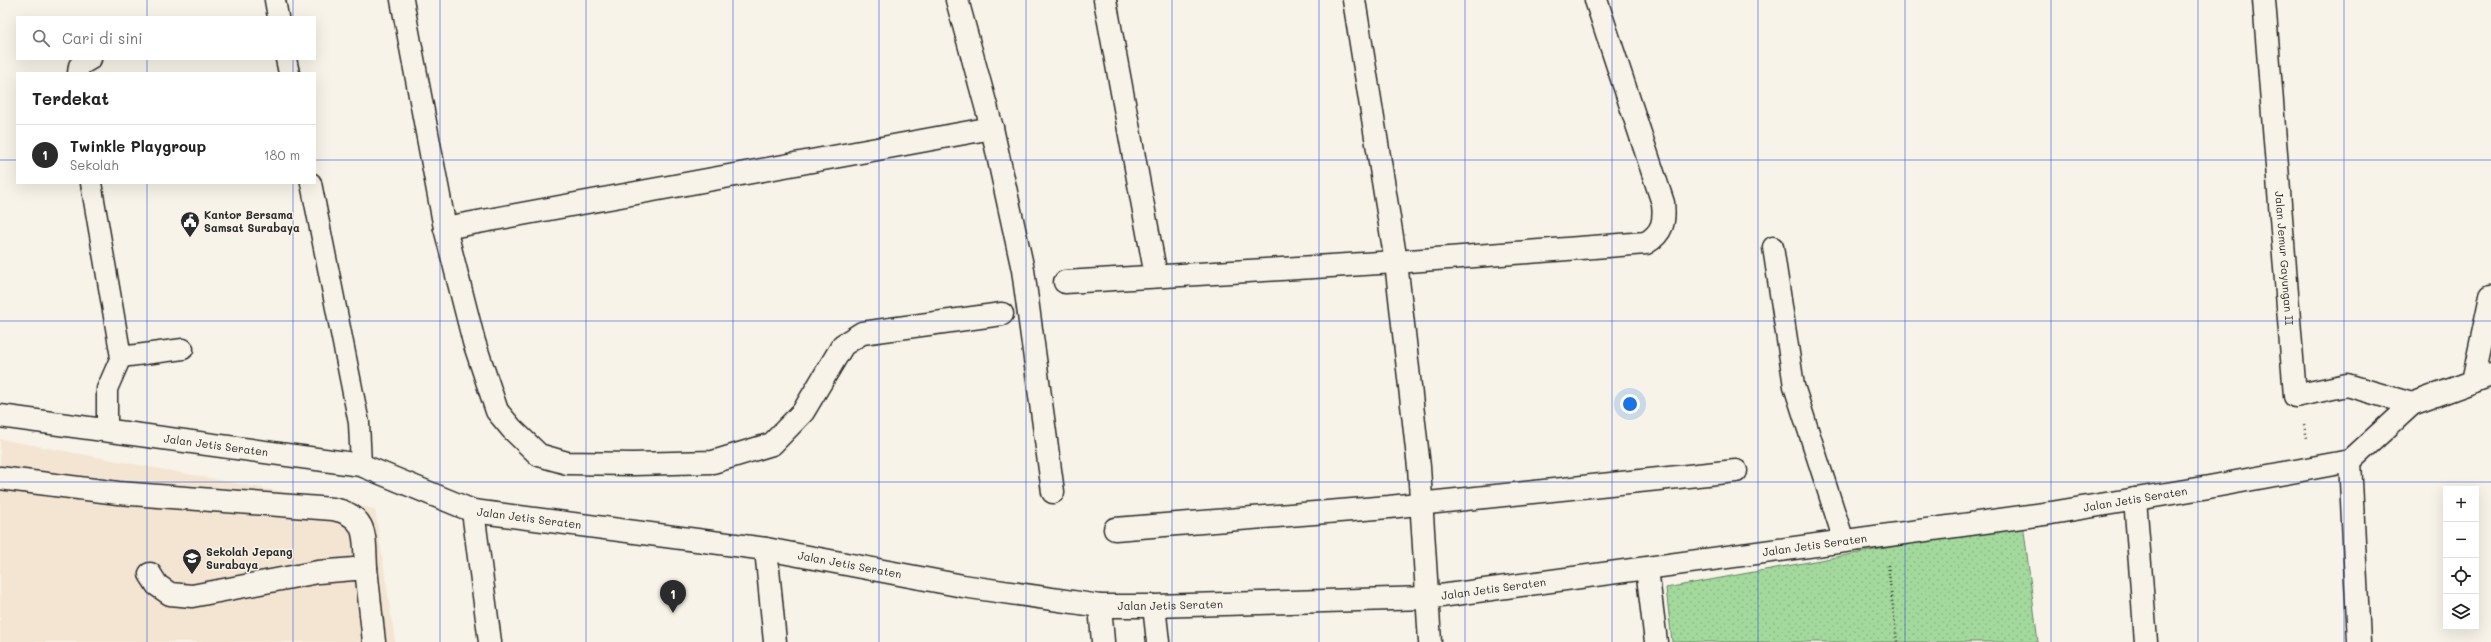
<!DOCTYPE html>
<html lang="id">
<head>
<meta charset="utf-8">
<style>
	body { margin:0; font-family:Mali,sans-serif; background:#f2f2f2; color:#222 }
	.controls { position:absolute; right:12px; bottom:12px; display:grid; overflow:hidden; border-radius:0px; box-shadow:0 4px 16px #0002 }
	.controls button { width:36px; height:36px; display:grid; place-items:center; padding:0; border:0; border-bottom:1px solid #e0e0e0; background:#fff; color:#222; font:20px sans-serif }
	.you { position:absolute; left:1630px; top:404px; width:14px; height:14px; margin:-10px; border:3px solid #fff; border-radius:50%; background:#1a73e8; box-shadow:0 0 0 6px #1a73e833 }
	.badge { display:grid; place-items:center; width:26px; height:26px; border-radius:50%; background:#2b2b2b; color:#fff; font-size:13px; font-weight:700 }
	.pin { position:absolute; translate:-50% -33px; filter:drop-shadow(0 1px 2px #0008) }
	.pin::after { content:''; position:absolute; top:21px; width:14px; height:12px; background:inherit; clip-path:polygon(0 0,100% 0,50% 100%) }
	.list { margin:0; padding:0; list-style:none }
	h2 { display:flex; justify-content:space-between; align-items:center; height:52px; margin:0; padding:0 16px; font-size:17px }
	h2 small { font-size:13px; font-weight:400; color:#767676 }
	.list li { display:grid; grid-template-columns:26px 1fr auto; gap:12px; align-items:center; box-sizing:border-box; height:60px; padding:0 16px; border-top:1px solid #e0e0e0 }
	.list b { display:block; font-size:15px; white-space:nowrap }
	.list p { margin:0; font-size:13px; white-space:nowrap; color:#767676 }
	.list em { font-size:13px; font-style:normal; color:#767676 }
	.icon { flex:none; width:22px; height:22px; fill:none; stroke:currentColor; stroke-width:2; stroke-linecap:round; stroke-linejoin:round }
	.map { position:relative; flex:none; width:2491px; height:642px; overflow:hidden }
	.search { position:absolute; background:#fff; box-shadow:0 4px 16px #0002; left:16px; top:16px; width:300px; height:44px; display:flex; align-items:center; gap:10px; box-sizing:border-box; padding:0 14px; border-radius:0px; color:#767676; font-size:15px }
	.panel { position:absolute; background:#fff; box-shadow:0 4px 16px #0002; left:16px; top:72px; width:300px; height:112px; border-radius:0px }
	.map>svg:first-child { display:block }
	.built { fill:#f4e5d2 }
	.grass { fill:url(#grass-dots); stroke:#678264 }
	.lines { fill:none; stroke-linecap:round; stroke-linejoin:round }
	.lane-casing { stroke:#2b2b2b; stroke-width:23 }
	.street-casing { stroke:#2b2b2b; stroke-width:25 }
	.secondary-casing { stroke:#2b2b2b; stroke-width:25 }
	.path { stroke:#2b2b2b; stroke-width:2.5; stroke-dasharray:1 3; stroke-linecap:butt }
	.lane { stroke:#f7f3e8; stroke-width:20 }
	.street { stroke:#f7f3e8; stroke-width:22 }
	.secondary { stroke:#f7f3e8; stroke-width:22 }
	.grid { fill:none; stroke:#1d4ed8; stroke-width:1; stroke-opacity:0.55 }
	.labels { text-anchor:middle; stroke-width:3; stroke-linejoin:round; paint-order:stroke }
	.poi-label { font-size:11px; font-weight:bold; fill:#2b2b2b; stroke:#f7f3e8; text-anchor:start }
	.street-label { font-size:11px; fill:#2b2b2b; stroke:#f7f3e8 }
</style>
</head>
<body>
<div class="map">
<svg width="2491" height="642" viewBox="0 0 2491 642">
	<defs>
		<pattern id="grass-dots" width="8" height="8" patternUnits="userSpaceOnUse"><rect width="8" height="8" fill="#a3d99d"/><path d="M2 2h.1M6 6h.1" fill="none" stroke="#8cba87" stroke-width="1.8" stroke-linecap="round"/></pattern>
	</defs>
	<rect width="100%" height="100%" fill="#f7f3e8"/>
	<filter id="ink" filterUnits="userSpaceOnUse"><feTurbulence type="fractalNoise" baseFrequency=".025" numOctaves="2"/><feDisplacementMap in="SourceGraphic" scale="8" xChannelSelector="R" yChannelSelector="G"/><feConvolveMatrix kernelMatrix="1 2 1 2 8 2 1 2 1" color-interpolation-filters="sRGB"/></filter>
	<g filter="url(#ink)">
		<polygon class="built" points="0,439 375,509 395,642 0,642"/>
		<polygon class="grass" points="2023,523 2038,642 1672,642 1666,588"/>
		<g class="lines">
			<g class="lane-casing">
				<g id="lane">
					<polyline points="275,0 278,17"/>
					<polyline points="286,59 289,73"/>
					<polyline points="78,73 79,66 91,59"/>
					<polyline points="91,183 121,357 107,389 107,431"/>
					<polyline points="311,183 359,423 361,465"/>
					<polyline points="1773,247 1794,386 1844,541"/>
					<polyline points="121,357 183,349"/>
				</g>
			</g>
			<g class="street-casing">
				<g id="street">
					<polyline points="402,0 445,228 992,128"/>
					<polyline points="957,0 992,128 1023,270 1053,492"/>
					<polyline points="1105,0 1156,276"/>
					<polyline points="1354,0 1396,262 1419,467 1430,642"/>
					<path id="s1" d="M 2264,0 L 2295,396 L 2347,385 L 2412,404"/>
					<polyline points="445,228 474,342 497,411 512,429 539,455 567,463 633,464 713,462 772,444 803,412 843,345 862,333 1002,314"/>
					<path d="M 1065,282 L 1396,262 L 1646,243 C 1663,233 1665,221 1663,203 L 1596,0"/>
					<polyline points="2473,381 2491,296"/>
					<path d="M 0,478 L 118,493 L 333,509 C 369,516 364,538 366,568"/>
					<polyline points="2135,499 2146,642"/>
					<polyline points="473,511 490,642"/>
					<polyline points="1115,529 1389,507 1736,471"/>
					<polyline points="766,549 775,642"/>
					<polyline points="1647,569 1656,642"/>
					<polyline points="150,574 157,585 170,594 192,596 318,572 366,568 374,642"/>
					<polyline points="1100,606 1103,642"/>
					<polyline points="1154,606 1158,642"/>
				</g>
			</g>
			<g class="secondary-casing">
				<g id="secondary">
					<path id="s2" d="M 0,416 L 361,465 L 473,511 L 766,549 L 963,586 L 1100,606 L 1154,606 L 1426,598 L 2051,513 L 2209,487 L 2350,461"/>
					<polyline points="2350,461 2359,642"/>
					<polyline points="2350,461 2412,404 2491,375"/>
				</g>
			</g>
			<g class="path">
				<polyline points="2304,425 2307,438"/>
				<polyline points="1888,565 1897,642"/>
			</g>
			<use href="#lane" class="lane"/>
			<use href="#street" class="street"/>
			<use href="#secondary" class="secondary"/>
		</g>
	</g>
	<path class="grid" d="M 147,0 L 147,17M 293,0 L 293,17M 440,0 L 440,642M 586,0 L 586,642M 733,0 L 733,642M 879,0 L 879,642M 1026,0 L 1026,642M 1172,0 L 1172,642M 1319,0 L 1319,642M 1465,0 L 1465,642M 1612,0 L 1612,642M 1758,0 L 1758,642M 1905,0 L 1905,642M 2051,0 L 2051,642M 2198,0 L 2198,642M 2344,0 L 2344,642M 147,59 L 147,73M 293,59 L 293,73M 0,160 L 17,160M 315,160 L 2491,160M 147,183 L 147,642M 293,183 L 293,642M 0,321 L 2491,321M 0,482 L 2491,482"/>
	<defs>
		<g id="civic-pin" transform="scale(1)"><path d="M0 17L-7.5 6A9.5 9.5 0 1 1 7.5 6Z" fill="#2b2b2b" stroke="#f7f3e8"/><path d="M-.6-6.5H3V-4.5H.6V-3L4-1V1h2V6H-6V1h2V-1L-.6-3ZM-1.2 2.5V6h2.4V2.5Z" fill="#fff"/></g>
		<g id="school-pin" transform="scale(1)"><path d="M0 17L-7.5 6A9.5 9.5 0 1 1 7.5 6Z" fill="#2b2b2b" stroke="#f7f3e8"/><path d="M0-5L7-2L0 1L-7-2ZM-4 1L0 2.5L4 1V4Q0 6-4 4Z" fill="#fff"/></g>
	</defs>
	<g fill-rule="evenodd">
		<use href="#civic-pin" x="190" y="221"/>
		<use href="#school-pin" x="192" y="558"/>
	</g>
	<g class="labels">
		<g class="poi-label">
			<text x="204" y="219">Kantor Bersama<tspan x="204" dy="13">Samsat Surabaya</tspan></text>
			<text x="206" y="556">Sekolah Jepang<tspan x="206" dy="13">Surabaya</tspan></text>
		</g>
		<g class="street-label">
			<text dy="4" stroke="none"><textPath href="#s1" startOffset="259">Jalan Jemur Gayungan II</textPath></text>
			<text dy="4" stroke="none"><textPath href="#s2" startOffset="218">Jalan Jetis Seraten</textPath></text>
			<text dy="4" stroke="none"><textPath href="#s2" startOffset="2162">Jalan Jetis Seraten</textPath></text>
			<text dy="4" stroke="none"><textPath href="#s2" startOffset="542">Jalan Jetis Seraten</textPath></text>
			<text dy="4" stroke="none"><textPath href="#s2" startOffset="1838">Jalan Jetis Seraten</textPath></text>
			<text dy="4" stroke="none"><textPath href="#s2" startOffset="866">Jalan Jetis Seraten</textPath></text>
			<text dy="4" stroke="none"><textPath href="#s2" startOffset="1514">Jalan Jetis Seraten</textPath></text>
			<text dy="4" stroke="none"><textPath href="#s2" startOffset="1190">Jalan Jetis Seraten</textPath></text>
		</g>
	</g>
</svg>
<div class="controls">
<button>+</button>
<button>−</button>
<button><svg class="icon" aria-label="locate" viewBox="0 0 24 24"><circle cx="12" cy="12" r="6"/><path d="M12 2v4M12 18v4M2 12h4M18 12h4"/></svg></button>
<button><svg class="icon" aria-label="layers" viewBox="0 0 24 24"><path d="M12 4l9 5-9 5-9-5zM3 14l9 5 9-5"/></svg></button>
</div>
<div class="you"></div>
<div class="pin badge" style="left:673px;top:613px">1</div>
<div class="search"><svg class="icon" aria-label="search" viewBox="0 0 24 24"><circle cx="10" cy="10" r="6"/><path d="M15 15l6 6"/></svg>Cari di sini</div>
<section class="panel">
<h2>Terdekat<small></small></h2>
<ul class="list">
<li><span class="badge">1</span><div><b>Twinkle Playgroup</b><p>Sekolah</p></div><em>180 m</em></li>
</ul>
</section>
</div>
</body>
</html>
